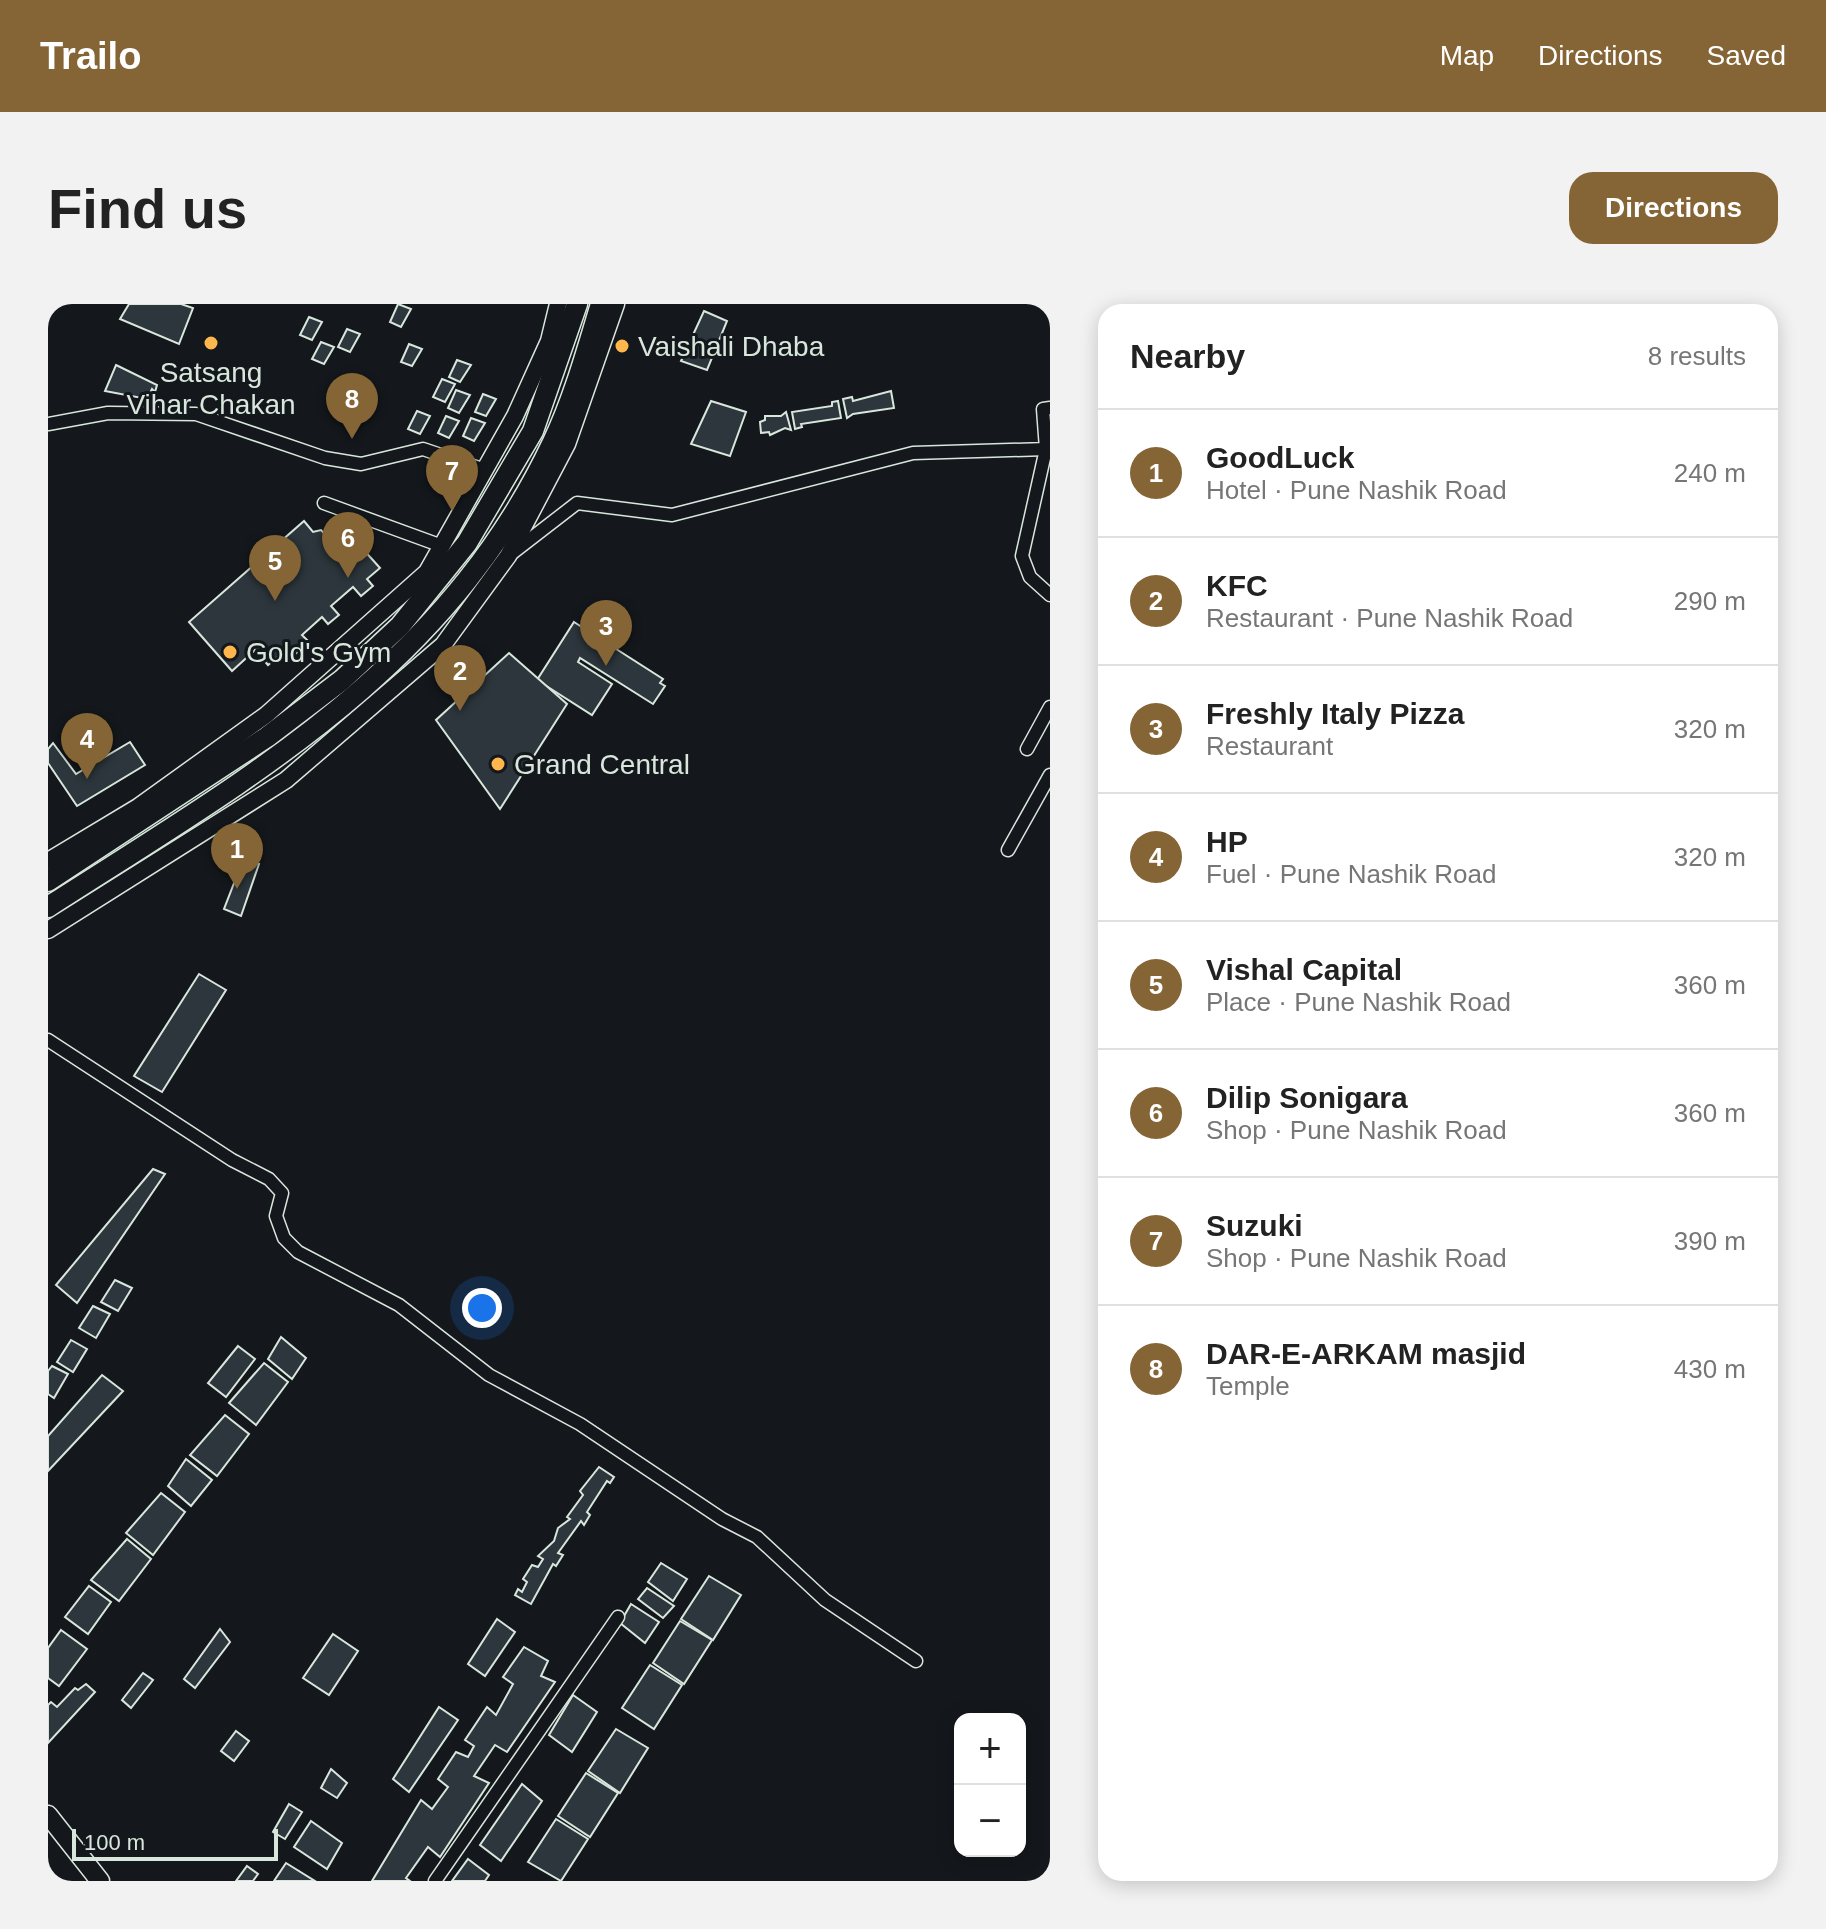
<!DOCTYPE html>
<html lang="en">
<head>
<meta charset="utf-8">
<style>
	body { margin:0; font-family:Arial,sans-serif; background:#f2f2f2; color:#222 }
	.controls { position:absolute; right:24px; bottom:24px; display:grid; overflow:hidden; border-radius:16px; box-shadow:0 4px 20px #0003 }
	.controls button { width:72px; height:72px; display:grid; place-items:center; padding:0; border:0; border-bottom:2px solid #e0e0e0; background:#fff; color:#222; font:40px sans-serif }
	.scale { position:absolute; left:24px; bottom:20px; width:206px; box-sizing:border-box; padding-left:8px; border:4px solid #d8e6dc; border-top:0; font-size:22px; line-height:28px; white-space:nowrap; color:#d8e6dc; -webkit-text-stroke:6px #14181c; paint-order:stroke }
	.you { position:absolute; left:434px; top:1004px; width:28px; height:28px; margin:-20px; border:6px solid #fff; border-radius:50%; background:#1a73e8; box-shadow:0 0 0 12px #1a73e833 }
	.badge { display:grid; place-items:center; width:52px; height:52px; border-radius:50%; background:#856535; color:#fff; font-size:26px; font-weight:700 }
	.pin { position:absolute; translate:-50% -66px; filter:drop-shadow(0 2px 4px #0008) }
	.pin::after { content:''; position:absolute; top:42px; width:28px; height:24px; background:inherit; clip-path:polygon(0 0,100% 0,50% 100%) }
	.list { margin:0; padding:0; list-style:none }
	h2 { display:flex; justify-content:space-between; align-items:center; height:104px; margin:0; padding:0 32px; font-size:34px }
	h2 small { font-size:26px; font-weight:400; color:#767676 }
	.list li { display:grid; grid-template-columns:52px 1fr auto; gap:24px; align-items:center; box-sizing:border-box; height:128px; padding:0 32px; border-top:2px solid #e0e0e0 }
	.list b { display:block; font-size:30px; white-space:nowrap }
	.list p { margin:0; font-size:26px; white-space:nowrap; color:#767676 }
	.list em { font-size:26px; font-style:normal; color:#767676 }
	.map { position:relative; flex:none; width:1002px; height:1577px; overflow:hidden; border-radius:24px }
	header { display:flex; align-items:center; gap:48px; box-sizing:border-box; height:112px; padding:0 40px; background:#856535; color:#fff }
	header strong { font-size:38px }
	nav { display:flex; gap:44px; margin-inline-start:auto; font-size:28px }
	.intro { display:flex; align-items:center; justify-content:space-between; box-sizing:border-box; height:192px; padding:0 48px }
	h1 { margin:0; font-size:56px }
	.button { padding:20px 36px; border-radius:24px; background:#856535; color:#fff; font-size:28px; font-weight:700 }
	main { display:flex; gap:48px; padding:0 48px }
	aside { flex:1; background:#fff; border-radius:24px; box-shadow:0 4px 20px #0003 }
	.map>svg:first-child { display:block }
	.building { fill:#2c363c; stroke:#d8e6dc; stroke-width:2 }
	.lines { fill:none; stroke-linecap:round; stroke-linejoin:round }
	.minor-casing { stroke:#d8e6dc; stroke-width:15 }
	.tertiary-casing { stroke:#d8e6dc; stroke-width:19 }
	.secondary-casing { stroke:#d8e6dc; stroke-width:21 }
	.trunk-casing { stroke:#d8e6dc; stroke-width:23 }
	.minor { stroke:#14181c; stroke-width:12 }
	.tertiary { stroke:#14181c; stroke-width:16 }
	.secondary { stroke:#14181c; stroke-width:18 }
	.trunk { stroke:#14181c; stroke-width:20 }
	.poi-dot { fill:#ffb74d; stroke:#14181c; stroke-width:3 }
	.labels { text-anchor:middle; stroke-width:6; stroke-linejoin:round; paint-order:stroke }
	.poi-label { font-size:28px; fill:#d8e6dc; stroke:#14181c; text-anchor:start }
</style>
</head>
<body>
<header>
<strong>Trailo</strong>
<nav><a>Map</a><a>Directions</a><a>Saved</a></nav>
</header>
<div class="intro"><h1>Find us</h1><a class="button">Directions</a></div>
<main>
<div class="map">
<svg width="1002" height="1577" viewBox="0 0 1002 1577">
	<rect width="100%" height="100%" fill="#14181c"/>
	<g class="building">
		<polygon points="81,0 133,0 145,4 131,40 72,15"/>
		<polygon points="350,0 363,5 353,23 342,18"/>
		<polygon points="656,7 679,17 659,66 633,57"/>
		<polygon points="261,13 274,18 264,36 252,31"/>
		<polygon points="299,25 312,30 302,48 290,43"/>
		<polygon points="273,38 286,43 276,60 264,55"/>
		<polygon points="361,40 374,45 364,62 353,58"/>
		<polygon points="409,56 423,61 412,78 401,73"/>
		<polygon points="68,61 109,81 107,88 104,85 99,95 57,87"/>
		<polygon points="394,75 407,80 397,98 385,93"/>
		<polygon points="408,86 422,91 411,109 400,104"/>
		<polygon points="843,87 846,104 805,110 799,114 795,95 804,93 805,97"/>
		<polygon points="435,90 448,95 438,112 427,108"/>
		<polygon points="663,97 698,108 682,152 643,140"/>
		<polygon points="790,97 793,114 753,120 754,123 747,125 744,108 784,102 784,98"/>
		<polygon points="369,107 382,112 372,130 360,125"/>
		<polygon points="738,108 743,126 737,124 722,131 721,128 713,129 712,118 717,116 717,112 733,112"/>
		<polygon points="398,112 411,117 401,134 390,129"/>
		<polygon points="423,114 437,119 426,137 415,132"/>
		<polygon points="256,217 265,228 273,226 286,240 295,232 299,238 304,233 332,264 319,275 325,282 313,292 305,283 283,302 291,311 280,320 274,313 254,331 261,338 246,351 240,344 220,361 207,346 184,367 141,318"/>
		<polygon points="526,318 615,375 612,379 617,382 605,400 532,354 530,358 564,380 544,411 489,376"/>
		<polygon points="461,349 519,400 452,505 388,416"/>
		<polygon points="82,438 97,461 29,502 0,459 0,445 5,439 28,470"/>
		<polygon points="195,556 211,560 193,612 176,605"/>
		<polygon points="151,670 178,686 114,788 86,772"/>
		<polygon points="105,865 117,870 29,999 8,981"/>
		<polygon points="67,976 84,984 70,1007 53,998"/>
		<polygon points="45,1002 62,1010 48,1034 31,1024"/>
		<polygon points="233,1033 258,1054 244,1075 220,1055"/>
		<polygon points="23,1036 39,1045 25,1068 9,1058"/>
		<polygon points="190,1042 207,1055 178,1093 160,1079"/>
		<polygon points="216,1059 240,1078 208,1121 181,1099"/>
		<polygon points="4,1062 20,1070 6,1094 0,1090 0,1067"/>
		<polygon points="54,1071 75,1087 0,1167 0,1132"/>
		<polygon points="177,1111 201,1130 169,1172 142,1151"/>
		<polygon points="138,1155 164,1176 143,1202 120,1182"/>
		<polygon points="551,1163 566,1173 562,1179 559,1177 539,1208 542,1211 536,1221 533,1217 510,1249 515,1251 508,1262 505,1260 483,1300 467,1291 470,1285 474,1288 479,1278 475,1275 484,1261 490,1263 495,1255 490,1252 506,1237 510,1224 522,1215 519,1213 535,1191 532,1187"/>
		<polygon points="113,1189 137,1208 105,1251 78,1229"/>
		<polygon points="79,1235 103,1255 71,1297 43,1276"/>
		<polygon points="613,1259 639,1275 625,1297 600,1278"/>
		<polygon points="661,1272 693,1291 665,1336 633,1315"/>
		<polygon points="41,1282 63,1298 40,1330 17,1313"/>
		<polygon points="599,1284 626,1302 615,1314 590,1295"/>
		<polygon points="583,1300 611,1318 597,1339 572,1319"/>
		<polygon points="449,1315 467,1328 437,1372 420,1360"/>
		<polygon points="632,1317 664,1336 636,1380 605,1359"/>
		<polygon points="172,1325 182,1338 147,1384 136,1375"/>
		<polygon points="13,1326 39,1345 11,1382 0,1374 0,1344"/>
		<polygon points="285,1330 310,1347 281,1391 255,1374"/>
		<polygon points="476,1343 500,1357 493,1372 507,1378 459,1448 447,1441 426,1472 441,1479 392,1553 380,1543 358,1574 362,1577 324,1577 373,1496 384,1505 400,1483 390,1475 408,1448 420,1453 426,1442 417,1436 439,1403 448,1411 465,1380 455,1373"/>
		<polygon points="602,1361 634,1381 606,1425 574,1404"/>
		<polygon points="95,1369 105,1376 83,1404 74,1396"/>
		<polygon points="38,1380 47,1388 0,1439 0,1401 3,1398 9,1403 27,1384 30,1386"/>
		<polygon points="525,1391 549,1408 524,1448 501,1431"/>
		<polygon points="391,1403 410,1416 361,1488 345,1475"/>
		<polygon points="568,1425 600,1444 572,1489 540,1467"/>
		<polygon points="188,1427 201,1437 186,1457 173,1447"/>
		<polygon points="283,1465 299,1479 289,1494 273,1484"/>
		<polygon points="538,1469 570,1489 542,1533 510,1512"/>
		<polygon points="474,1480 494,1497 453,1557 432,1541"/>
		<polygon points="241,1500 254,1508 237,1535 225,1528"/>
		<polygon points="508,1515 540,1535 513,1577 480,1558"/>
		<polygon points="263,1517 294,1539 279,1565 246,1543"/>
		<polygon points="420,1555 441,1571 437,1577 404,1577"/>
		<polygon points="238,1559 267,1577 226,1577"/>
		<polygon points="199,1562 210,1570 205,1577 188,1577"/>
	</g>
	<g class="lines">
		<g class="minor-casing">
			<g id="minor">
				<polyline points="0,120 60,109 148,110 277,154 313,160 375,145 437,166"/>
				<polyline points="998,145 974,252 982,273 1002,291"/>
				<polyline points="276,199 394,242"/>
				<polyline points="463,250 529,199 624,211 865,149 998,145 995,105 1002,104"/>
				<polyline points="979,445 1002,403"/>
				<polyline points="960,546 1002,471"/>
				<polyline points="0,736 184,856 221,875 234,889 228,912 236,934 250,948 351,1001 441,1071 532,1120 674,1215 709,1233 777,1296 868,1357"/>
				<polyline points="387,1577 570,1313"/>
			</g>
		</g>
		<g class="tertiary-casing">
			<g id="tertiary">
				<polyline points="0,557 90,503 218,411 379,268 467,112 501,37 510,0"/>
				<polyline points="0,626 238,476 395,341 460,252 519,140 568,0"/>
			</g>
		</g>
		<g class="secondary-casing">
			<polyline id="secondary" points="0,1511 52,1577"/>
		</g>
		<g class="trunk-casing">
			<g id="trunk">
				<polyline points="0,577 219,433 294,376 352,322 419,239 485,127 529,0"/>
				<path d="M 0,603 C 202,473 398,365 505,138 C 526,94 539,46 553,0"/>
			</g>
		</g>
		<use href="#minor" class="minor"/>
		<use href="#tertiary" class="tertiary"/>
		<use href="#secondary" class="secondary"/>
		<use href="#trunk" class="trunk"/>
	</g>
	<g class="poi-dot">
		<circle cx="163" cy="39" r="8"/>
		<circle cx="574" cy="42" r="8"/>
		<circle cx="182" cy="348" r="8"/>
		<circle cx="450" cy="460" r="8"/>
	</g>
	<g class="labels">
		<g class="poi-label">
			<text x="590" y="52">Vaishali Dhaba</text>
			<text x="163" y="78" text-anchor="middle">Satsang<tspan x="163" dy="32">Vihar Chakan</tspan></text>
			<text x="198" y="358">Gold's Gym</text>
			<text x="466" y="470">Grand Central</text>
		</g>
	</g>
</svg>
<div class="controls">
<button>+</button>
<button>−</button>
</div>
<div class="scale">100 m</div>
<div class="you"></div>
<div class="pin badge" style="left:189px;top:585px">1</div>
<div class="pin badge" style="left:412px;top:407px">2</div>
<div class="pin badge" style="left:558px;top:362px">3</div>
<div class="pin badge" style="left:39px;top:475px">4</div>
<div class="pin badge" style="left:227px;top:297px">5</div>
<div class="pin badge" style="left:300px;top:274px">6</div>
<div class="pin badge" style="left:404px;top:207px">7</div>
<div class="pin badge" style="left:304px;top:135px">8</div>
</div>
<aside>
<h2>Nearby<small>8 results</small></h2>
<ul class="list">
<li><span class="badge">1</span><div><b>GoodLuck</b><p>Hotel · Pune Nashik Road</p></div><em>240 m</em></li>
<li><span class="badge">2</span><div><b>KFC</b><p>Restaurant · Pune Nashik Road</p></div><em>290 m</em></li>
<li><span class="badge">3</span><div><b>Freshly Italy Pizza</b><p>Restaurant</p></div><em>320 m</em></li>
<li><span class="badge">4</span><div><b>HP</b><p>Fuel · Pune Nashik Road</p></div><em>320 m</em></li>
<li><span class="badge">5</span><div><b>Vishal Capital</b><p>Place · Pune Nashik Road</p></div><em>360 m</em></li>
<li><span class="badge">6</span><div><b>Dilip Sonigara</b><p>Shop · Pune Nashik Road</p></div><em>360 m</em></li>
<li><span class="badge">7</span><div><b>Suzuki</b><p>Shop · Pune Nashik Road</p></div><em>390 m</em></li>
<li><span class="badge">8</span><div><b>DAR-E-ARKAM masjid</b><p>Temple</p></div><em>430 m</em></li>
</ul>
</aside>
</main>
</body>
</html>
